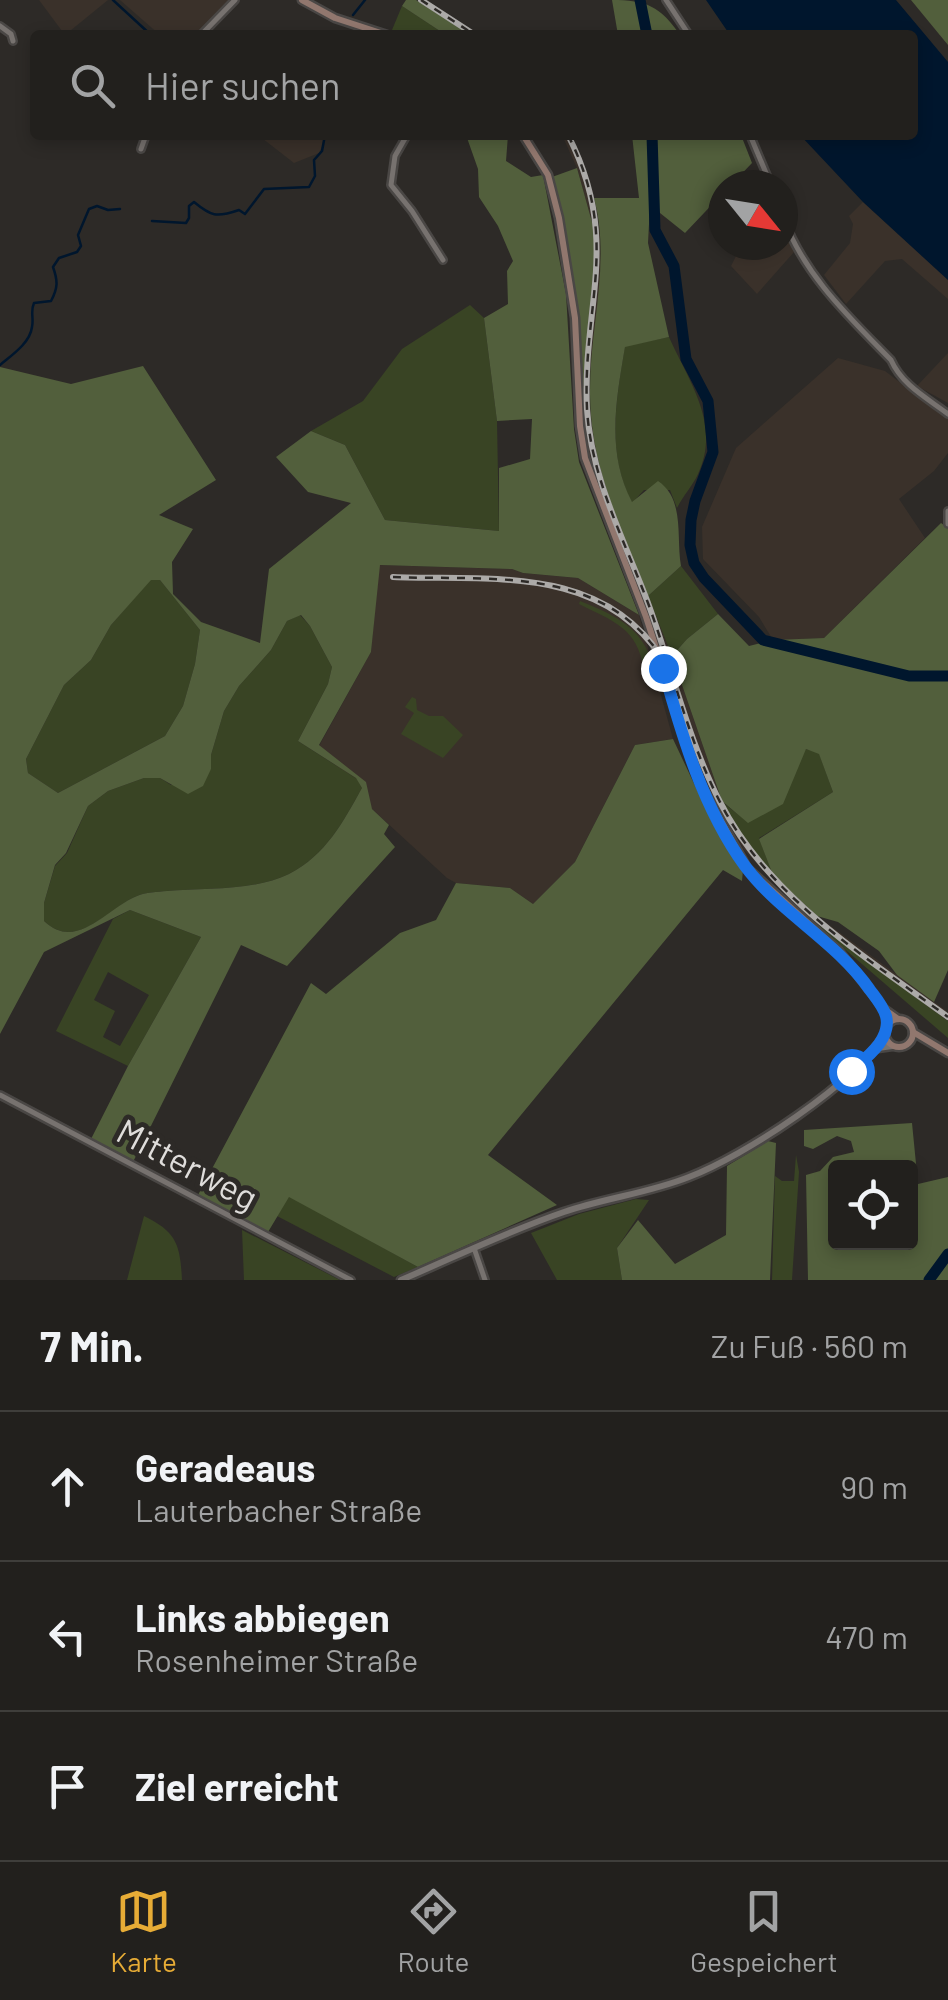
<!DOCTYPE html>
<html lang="de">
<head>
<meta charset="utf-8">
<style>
	body { margin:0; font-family:Barlow,sans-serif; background:#2e2d2a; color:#f1f3f6 }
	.controls { position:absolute; right:30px; bottom:30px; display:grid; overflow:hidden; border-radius:10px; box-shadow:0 5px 15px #0003 }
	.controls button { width:90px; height:90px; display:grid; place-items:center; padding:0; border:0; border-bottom:2px solid #3f3e3b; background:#22201d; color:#f1f3f6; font:50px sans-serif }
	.compass { position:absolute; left:708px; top:170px; width:90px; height:90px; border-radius:50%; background:#22201d; box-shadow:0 5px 15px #0003; rotate:120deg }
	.stop { position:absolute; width:30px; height:30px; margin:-22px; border:8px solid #1a73e8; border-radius:50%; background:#fff }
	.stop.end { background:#1a73e8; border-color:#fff; box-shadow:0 2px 10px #0008 }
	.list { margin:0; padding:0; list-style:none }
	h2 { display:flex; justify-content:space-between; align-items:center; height:130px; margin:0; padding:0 40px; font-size:42px }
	h2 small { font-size:32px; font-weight:400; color:#a2a3a4 }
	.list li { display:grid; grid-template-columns:65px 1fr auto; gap:30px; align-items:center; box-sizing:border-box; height:150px; padding:0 40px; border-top:2px solid #3f3e3b }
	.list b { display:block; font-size:38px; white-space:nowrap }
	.list p { margin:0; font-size:32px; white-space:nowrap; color:#a2a3a4 }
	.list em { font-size:32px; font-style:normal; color:#a2a3a4 }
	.icon { flex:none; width:55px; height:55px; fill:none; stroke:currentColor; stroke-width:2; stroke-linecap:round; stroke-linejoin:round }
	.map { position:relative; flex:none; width:948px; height:1280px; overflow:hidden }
	.search { position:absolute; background:#22201d; box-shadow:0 5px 15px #0003; left:30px; right:30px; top:30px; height:110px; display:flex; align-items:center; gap:25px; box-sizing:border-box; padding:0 35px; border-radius:10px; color:#a2a3a4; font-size:38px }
	.sheet { height:580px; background:#22201d }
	nav { display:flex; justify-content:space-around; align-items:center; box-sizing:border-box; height:140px; border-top:2px solid #3f3e3b; background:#22201d; font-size:28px; color:#a2a3a4 }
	nav a { display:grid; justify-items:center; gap:5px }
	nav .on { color:#e7ac36 }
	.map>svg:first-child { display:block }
	.built { fill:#3a312a }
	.green { fill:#394424; fill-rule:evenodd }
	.forest { fill:#525f3c; fill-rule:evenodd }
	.water { fill:#00162d }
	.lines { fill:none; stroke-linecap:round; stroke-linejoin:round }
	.stream { stroke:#00162d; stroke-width:2.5 }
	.river { stroke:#00162d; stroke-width:11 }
	.minor-casing { stroke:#4a4745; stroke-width:10 }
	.tertiary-casing { stroke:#4a4745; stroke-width:11 }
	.secondary-casing { stroke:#4a4745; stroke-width:11 }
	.minor { stroke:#77726f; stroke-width:5 }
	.tertiary { stroke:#77726f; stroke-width:6 }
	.secondary { stroke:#91776e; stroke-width:6 }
	.rail-casing { stroke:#acaaa8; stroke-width:6 }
	.rail { stroke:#2d2a27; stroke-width:2.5; stroke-dasharray:8; stroke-linecap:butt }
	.route { stroke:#1a73e8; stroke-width:12 }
	.labels { text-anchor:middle; stroke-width:10; stroke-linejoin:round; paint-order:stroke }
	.street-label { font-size:35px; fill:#dfdddb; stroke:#2d2a27 }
</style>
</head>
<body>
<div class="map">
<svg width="948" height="1280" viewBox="0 0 948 1280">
	<rect width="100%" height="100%" fill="#2d2a27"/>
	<g class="built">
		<polygon points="39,0 108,0 65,35"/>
		<polygon points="120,0 235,0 201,35 160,35"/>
		<polygon points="258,135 327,135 319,153 294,163"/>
		<polygon points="562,135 570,135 582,159 600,233 601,272 589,386 591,421 599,470 672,656 722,801 746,842 773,875 817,916 948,1012 948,1021 805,915 744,850 714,799 654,624 593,472 588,451 583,392 595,271 595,233 577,168"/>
		<polygon points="863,202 948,280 948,299 902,259 885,261 846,304 824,275 850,243 853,224 849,216"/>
		<polygon points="783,229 794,252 757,294 731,266 737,254 727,245 783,245"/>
		<polygon points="948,353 948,403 917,386"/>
		<polygon points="838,358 885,371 948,419 948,453 934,471 899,499 925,538 824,638 773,640 759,617 703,559 702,527 736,448"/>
		<polygon points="379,565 512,569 523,573 578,578 639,615 673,739 635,745 575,862 533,904 510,888 456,883 447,878 372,809 319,746 371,652"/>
	</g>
	<g class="green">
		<polygon points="402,6 446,35 404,35 392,30"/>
		<polygon points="470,305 484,318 497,421 499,531 385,520 345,445 311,431 363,401 402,349"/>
		<path d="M 669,337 C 688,380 722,425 698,474 C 693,485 683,496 677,508 L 670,490 L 644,490 L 632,503 C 606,452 616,401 625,346 Z"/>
		<polygon points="681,566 718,614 687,639 672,656 648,596"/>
		<polygon points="150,580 160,580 200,630 195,664 183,706 165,736 58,793 28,773 26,759 64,685 91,660 111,625"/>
		<path d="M 580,601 C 617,616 642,627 654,667 L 644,670 C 637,627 614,622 579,604 Z"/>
		<path d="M 300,615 L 310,626 L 332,667 L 328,684 L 298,741 L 357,779 L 362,788 C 343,822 326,855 289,874 C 254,891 205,888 167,891 C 158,892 145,892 137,896 C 106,909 77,952 44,921 L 44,903 L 55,866 L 67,853 L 88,806 L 108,791 L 144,778 L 160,778 L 171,785 L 211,769 L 211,755 L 224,711 L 239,686 L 271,650 L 287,621 Z"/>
		<polygon points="412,697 416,699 417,710 429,716 443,716 463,735 443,758 401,734 414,713 405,707"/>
		<polygon points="806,749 819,753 833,792 759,838 773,875 746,842 722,802 748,822"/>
		<path d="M 130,910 L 201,937 L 128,1066 L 56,1031 L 113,919 ZM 108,972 L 149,995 L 120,1046 L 103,1037 L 115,1011 L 94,1000 Z"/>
		<polygon points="805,915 948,1021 948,1038"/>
		<polygon points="796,1155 799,1172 792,1280 772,1280 775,1176 782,1181 794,1181"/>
		<polygon points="289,1196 418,1267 394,1277 277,1216"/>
		<polygon points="636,1199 649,1200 617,1248 622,1280 557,1280 531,1233 579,1214"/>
		<path d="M 144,1216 C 177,1232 180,1245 182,1280 L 127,1280 Z"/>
		<polygon points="242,1230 340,1280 244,1280"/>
	</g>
	<g class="forest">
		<polygon points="406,0 416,0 471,35 446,35 402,6"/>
		<path d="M 612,0 C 646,0 660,6 680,35 L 618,35 Z"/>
		<polygon points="911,0 948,0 948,45"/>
		<path d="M 466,135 L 508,135 L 506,161 L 531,177 L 543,175 L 566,294 L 574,429 L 579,462 L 639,615 L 578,578 L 523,573 L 512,569 L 380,565 L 371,652 L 319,745 L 366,782 L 372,809 L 389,825 L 384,834 L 395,847 L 287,966 L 241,945 L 133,1162 L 91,1139 L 128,1066 L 201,937 L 130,910 L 44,952 L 0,1034 L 0,367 L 71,384 L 143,366 L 216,480 L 159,515 L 193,529 L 172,562 L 173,594 L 201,622 L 260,643 L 269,569 L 351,503 L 308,492 L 276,457 L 311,431 L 345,445 L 385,520 L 499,531 L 499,468 L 530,459 L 532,419 L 497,421 L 484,318 L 508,304 L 507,271 L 513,261 L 498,226 L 479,197 L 478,169 ZM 151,580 L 160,580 L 200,630 L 195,664 L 183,706 L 165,736 L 58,793 L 28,773 L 26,759 L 64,685 L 91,660 L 111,625 ZM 301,615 L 310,626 L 332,667 L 328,684 L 298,741 L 356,778 L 362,788 C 343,822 326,855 289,874 C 254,891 205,888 167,891 C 158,892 145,892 137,896 C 105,909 77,952 44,921 L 44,903 L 55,865 L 66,853 L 88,806 L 108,791 L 144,778 L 160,778 L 188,794 L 203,786 L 211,769 L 211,755 L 224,711 L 239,686 L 271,650 L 287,621 Z"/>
		<path d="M 632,135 L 741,135 L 752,163 L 731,185 L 723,185 L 723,193 L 685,233 L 650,205 L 648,243 L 669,337 L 625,347 C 616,400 606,452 632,502 L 658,481 C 685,499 676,537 681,566 L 648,596 C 621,529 589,464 590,390 C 590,325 611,262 594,198 L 639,198 Z"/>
		<polygon points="577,168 595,233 596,252 583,392 577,305 552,177"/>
		<polygon points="941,523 948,528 948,970 934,1002 897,975 879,951 838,922 817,916 773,875 759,839 833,792 819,754 806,749 783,804 748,823 722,801 672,656 687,639 718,614 749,646 773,640 824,638"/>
		<polygon points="673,739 714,826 743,870 742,881 723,870 488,1155 557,1205 418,1267 289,1197 268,1232 198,1195 311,983 326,994 400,933 436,920 456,883 510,888 533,904 575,862 635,745"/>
		<path d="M 912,1123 L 918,1184 L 948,1177 L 948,1280 L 808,1280 L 806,1175 L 820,1171 L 833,1157 L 854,1152 L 851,1141 L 837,1136 L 813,1149 L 804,1146 L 804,1130 ZM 836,1168 L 910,1168 L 910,1242 L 836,1242 Z"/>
		<polygon points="768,1141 776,1143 770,1280 622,1280 617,1248 638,1220 675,1264 726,1235 727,1166"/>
	</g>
	<polygon class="water" points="706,0 896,0 948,62 948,280 863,202 800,135 913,135 913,35 730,35"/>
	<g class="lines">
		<g class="stream">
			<polyline points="113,0 151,35"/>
			<polyline points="353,15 365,0"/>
			<polyline points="336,35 337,33"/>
			<path d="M 152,221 L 186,223 L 189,218 L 189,206 L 194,202 C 211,216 216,218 239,210 L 245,214 L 264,189 L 309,187 L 315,176 L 314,160 L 322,151 L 325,135"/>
			<path d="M 0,365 C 12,355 30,343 32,327 C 34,317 30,312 34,303 L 51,301 C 58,288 58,281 53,267 L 59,258 L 77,252 L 81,246 L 78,235 L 89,209 L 97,206 L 108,210 L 120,209"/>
		</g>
		<g class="river">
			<polyline points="640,0 647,35"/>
			<polyline points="652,135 655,230 674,266 686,359 708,401 713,452 695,501 691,520 690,545 694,563 704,578 763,640 909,676 948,676"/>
			<polyline points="929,1280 948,1254"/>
		</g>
		<g class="minor-casing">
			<g id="minor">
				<polyline points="666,0 689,35"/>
				<polyline points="0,26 11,34 13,41"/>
				<polyline points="201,35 235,0"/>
				<polyline points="407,135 395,156 391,185 412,211 443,260"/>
				<polyline points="750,135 771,185"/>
				<polyline points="141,149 146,135"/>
				<path d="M 783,217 C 804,275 849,317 891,360 C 902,385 927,398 948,414"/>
				<polyline points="948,524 948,511"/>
				<polyline points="0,1095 351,1280"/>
				<polyline points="474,1248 485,1280"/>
			</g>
		</g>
		<g class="tertiary-casing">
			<g id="tertiary">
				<polyline points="878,1048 892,1046"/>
				<path d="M 401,1280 C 455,1257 508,1231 564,1212 C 605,1198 649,1193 689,1177 C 744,1156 855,1084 885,1034"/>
			</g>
		</g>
		<g class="secondary-casing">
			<g id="secondary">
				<polyline points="302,0 335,18 387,35"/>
				<polyline points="523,135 548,175 559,218 575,318 580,426 585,458 646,617 700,783 747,868 839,951 884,1009 898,1019"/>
				<circle cx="899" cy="1033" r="14"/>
				<polyline points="913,1032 948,1053"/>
			</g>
		</g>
		<use href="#minor" class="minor"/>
		<use href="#tertiary" class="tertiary"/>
		<use href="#secondary" class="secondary"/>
		<g class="rail-casing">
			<g id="rail">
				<polyline points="421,0 475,35"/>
				<path d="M 568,135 C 622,241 582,304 587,409 C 591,478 624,539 648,603 C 672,668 688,740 720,802 C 769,898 863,955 948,1017"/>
				<path d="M 393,577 C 490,581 601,564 662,658"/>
			</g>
		</g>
		<use href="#rail" class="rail"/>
	</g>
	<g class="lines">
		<path class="route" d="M 663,668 C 682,736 703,808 745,866 C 780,913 836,941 870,990 C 876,998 883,1006 886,1016 C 892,1039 867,1057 851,1071"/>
	</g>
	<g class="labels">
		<g class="street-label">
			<text transform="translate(187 1165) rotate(28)" y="12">Mitterweg</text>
		</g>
	</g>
</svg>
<div class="controls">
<button><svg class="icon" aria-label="locate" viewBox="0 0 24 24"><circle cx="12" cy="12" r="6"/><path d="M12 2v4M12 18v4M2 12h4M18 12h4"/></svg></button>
</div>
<svg class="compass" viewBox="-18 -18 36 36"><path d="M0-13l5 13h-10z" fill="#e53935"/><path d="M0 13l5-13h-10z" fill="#a2a3a4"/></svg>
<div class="stop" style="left:851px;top:1071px"></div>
<div class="stop end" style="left:663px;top:668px"></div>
<div class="search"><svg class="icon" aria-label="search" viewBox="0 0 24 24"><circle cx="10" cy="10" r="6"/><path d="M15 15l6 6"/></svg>Hier suchen</div>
</div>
<section class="sheet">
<h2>7 Min.<small>Zu Fuß · 560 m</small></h2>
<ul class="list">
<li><svg class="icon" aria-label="ahead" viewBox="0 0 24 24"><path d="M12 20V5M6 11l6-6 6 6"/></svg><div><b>Geradeaus</b><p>Lauterbacher Straße</p></div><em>90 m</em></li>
<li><svg class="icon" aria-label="left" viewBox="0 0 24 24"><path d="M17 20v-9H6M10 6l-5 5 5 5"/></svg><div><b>Links abbiegen</b><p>Rosenheimer Straße</p></div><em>470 m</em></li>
<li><svg class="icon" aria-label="arrive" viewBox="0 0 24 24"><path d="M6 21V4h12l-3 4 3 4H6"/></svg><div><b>Ziel erreicht</b></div></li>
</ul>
</section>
<nav>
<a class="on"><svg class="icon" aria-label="map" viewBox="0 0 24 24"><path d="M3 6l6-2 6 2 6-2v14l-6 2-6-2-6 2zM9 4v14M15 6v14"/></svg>Karte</a>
<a><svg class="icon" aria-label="directions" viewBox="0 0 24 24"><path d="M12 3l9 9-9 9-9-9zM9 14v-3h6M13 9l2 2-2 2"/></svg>Route</a>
<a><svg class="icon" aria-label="saved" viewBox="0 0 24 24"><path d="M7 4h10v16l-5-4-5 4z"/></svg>Gespeichert</a>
</nav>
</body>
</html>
